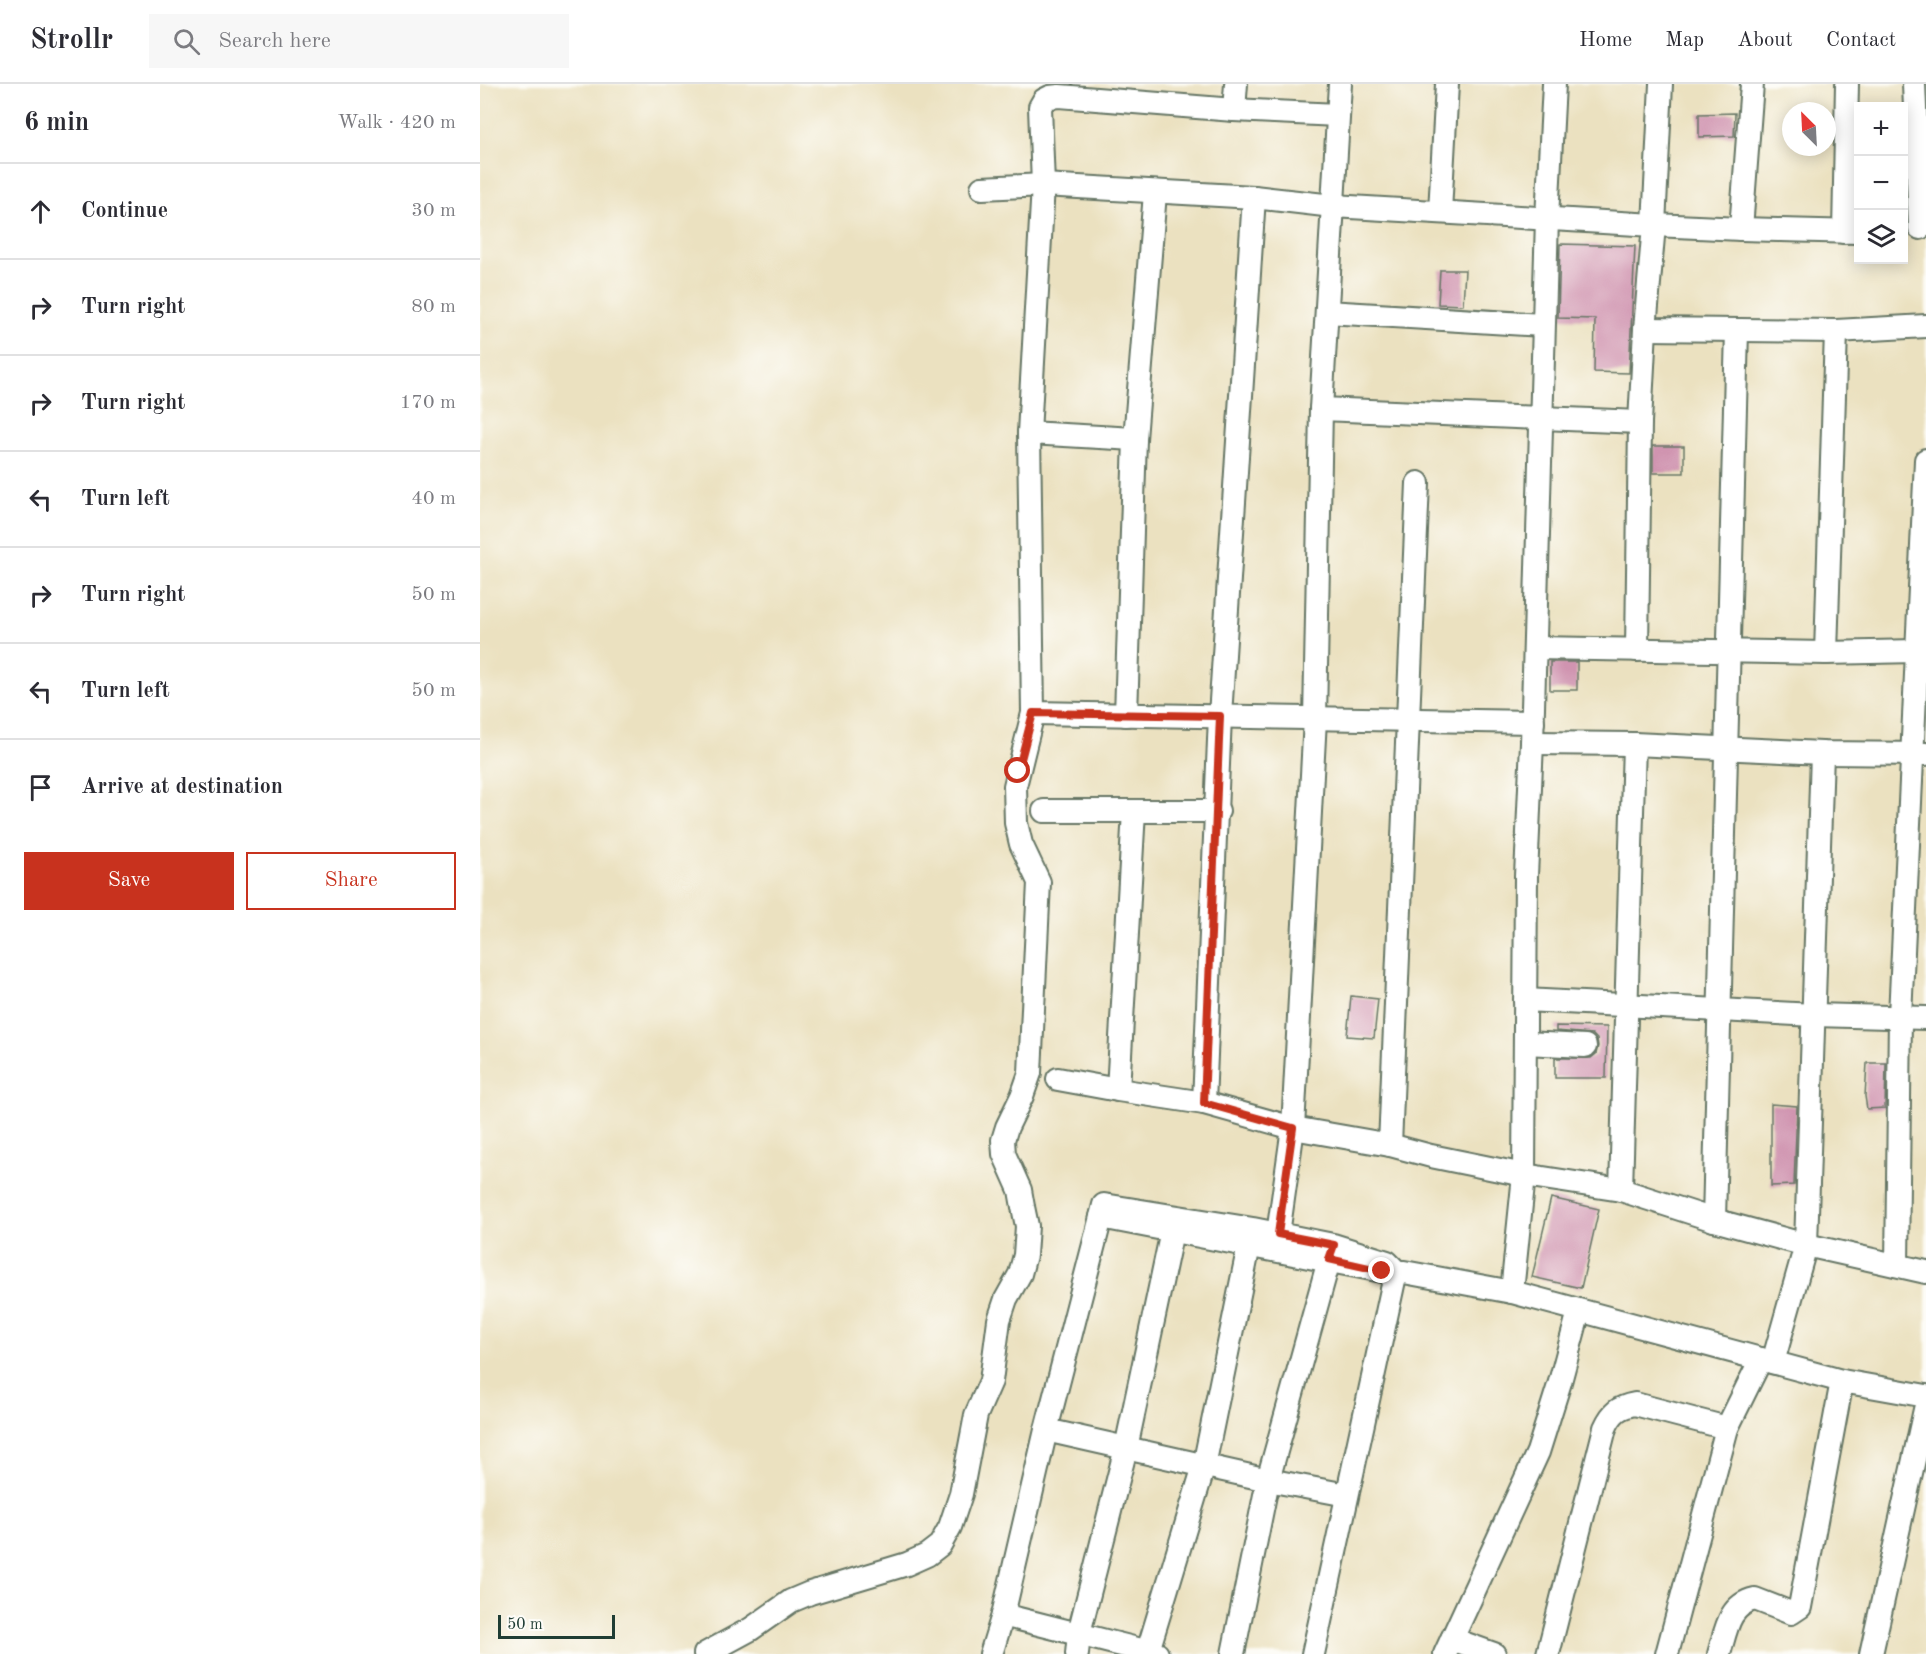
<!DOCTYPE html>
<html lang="en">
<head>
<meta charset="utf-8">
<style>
	body { margin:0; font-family:"Old Standard TT",serif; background:#f7f7f7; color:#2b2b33 }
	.controls { position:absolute; right:18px; top:18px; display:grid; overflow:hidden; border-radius:0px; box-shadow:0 3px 15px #0003 }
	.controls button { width:54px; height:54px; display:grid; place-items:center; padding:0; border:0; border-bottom:2px solid #e1e1e2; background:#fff; color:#2b2b33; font:30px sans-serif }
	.compass { position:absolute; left:1302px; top:18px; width:54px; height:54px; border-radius:50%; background:#fff; box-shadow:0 3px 15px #0003; rotate:336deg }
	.scale { position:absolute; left:18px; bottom:15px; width:117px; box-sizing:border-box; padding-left:6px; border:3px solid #1f3d34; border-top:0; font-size:16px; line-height:21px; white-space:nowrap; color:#1f3d34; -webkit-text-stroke:4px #fdfcf7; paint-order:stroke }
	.stop { position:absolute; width:18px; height:18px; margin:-14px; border:4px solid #c8321e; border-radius:50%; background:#fff }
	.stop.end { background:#c8321e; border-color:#fff; box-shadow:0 2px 6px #0008 }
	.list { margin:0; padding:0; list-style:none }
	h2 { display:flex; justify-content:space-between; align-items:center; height:78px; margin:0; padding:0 24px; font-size:26px }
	h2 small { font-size:20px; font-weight:400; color:#7c7c81 }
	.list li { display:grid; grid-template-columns:39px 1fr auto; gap:18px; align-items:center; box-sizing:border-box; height:96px; padding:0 24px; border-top:2px solid #e1e1e2 }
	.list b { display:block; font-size:22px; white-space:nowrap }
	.list em { font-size:20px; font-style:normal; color:#7c7c81 }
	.actions { display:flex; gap:12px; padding:18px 24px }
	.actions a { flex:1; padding:14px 0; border:2px solid #c8321e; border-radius:0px; text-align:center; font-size:21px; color:#c8321e }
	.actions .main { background:#c8321e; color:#fff }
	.icon { flex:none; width:33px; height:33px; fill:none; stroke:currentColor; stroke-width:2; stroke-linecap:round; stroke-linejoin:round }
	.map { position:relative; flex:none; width:1446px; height:1570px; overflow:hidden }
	header { display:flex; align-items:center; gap:36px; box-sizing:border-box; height:84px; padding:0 30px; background:#fff; border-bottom:2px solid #e1e1e2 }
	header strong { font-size:28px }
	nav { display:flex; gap:33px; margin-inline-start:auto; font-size:21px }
	.search { width:420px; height:54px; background:#f7f7f7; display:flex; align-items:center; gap:15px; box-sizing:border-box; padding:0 21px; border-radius:0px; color:#7c7c81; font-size:22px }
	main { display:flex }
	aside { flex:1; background:#fff }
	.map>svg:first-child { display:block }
	.building { fill:#d094b0 }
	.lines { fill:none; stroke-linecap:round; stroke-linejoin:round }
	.minor-casing { stroke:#667665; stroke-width:26 }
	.minor { stroke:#fff; stroke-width:22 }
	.route { stroke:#c8321e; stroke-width:8 }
</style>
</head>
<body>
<header>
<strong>Strollr</strong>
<div class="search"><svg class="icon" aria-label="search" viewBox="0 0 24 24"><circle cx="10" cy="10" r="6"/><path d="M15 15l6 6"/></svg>Search here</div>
<nav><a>Home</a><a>Map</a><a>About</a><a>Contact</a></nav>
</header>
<main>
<aside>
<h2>6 min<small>Walk · 420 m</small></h2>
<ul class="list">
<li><svg class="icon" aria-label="ahead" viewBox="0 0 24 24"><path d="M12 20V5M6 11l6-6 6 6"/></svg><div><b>Continue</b></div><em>30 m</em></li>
<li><svg class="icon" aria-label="right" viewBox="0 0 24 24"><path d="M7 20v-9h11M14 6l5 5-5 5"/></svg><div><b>Turn right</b></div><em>80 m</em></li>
<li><svg class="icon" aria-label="right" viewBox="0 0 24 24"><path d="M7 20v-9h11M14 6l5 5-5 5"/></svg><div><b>Turn right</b></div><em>170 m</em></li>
<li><svg class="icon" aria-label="left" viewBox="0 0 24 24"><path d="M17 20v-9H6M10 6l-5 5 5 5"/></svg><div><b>Turn left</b></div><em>40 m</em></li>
<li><svg class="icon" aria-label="right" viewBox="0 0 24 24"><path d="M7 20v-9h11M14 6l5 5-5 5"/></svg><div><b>Turn right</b></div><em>50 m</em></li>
<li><svg class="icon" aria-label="left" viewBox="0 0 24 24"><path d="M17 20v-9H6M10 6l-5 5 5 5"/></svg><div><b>Turn left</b></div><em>50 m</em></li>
<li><svg class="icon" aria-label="arrive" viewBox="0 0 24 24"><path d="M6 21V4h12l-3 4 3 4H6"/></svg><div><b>Arrive at destination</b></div></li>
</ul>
<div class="actions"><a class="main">Save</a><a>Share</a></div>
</aside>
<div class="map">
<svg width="1446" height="1570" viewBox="0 0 1446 1570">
	<rect width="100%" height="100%" fill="#fdfcf7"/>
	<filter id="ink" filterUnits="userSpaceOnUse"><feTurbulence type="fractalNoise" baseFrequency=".0167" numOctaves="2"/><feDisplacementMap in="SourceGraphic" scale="12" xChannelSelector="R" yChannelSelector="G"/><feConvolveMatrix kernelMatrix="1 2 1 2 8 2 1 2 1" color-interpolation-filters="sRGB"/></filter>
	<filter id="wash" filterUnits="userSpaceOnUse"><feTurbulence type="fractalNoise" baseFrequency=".008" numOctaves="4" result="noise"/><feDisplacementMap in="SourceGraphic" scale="24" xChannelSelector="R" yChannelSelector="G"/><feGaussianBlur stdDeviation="1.35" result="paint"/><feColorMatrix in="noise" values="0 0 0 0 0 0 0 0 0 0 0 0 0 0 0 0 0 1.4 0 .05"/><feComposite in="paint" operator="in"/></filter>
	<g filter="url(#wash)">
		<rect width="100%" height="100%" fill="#ebe1c0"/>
		<g id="blocks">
			<g class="building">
				<polygon points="1255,29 1254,52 1219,53 1219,30"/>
				<polygon points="1080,160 1155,162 1149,289 1114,288 1115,235 1078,234"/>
				<polygon points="960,186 985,186 983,221 958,220"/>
				<rect x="1173" y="362" width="31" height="27"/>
				<rect x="1070" y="578" width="27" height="28"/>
				<polygon points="871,912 898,915 894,954 867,952"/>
				<polygon points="1076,942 1127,943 1126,994 1075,994 1075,974 1111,974 1116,970 1118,962 1117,955 1112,950 1076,947"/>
				<polygon points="1387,979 1406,979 1405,1024 1387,1025 1385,1012"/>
				<polygon points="1291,1020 1317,1022 1314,1101 1291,1102"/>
				<polygon points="1071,1114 1119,1125 1101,1204 1052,1193"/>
			</g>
		</g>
	</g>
	<g filter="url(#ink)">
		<use href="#blocks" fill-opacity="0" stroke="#667665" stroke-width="1.5"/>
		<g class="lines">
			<g class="minor-casing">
				<g id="minor">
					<polyline points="1434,0 1440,144"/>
					<polyline points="754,26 756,0"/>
					<polyline points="858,31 754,26 579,12 570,13 564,16 560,23 563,101 549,349 553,629 1053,638"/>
					<polyline points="502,104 563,101 774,113 853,122 1174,141 1261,145 1378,148"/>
					<polyline points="960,128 967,0"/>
					<polyline points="1261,145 1272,0"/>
					<polyline points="1364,148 1367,0"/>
					<polyline points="847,228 1063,241"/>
					<polyline points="1165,245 1356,247 1446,242"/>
					<polyline points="841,325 1160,338"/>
					<polyline points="549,349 655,355"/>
					<polyline points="1055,564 1346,569 1436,567"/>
					<polyline points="1157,566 1160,338 1165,245 1174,141 1181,0"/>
					<polyline points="1346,569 1356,247"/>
					<polyline points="646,631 655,355 675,109"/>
					<polyline points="1052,659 1154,660 1342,669 1446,670"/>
					<polyline points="564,727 738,727"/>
					<polyline points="1045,916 1334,931 1446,934"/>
					<polyline points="1045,959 1105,962"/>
					<polyline points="578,995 638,1006 724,1019 813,1044 910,1061 951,1072 1044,1091 1141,1106 1234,1136 1326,1161 1446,1188"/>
					<polyline points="638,1006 654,727"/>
					<polyline points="724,1019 740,632 774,113"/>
					<polyline points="910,1061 938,399"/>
					<polyline points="1141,1106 1154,660"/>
					<polyline points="1234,1136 1257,246"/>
					<polyline points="798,1150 813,1044 835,635 841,325 860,0"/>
					<polyline points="1417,1181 1420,932 1446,376"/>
					<polyline points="916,1187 907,1178 853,1161 773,1145 624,1121 621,1133 902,1187 924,1188 1032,1208 1362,1297 1446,1312"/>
					<polyline points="1032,1208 1044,1091 1046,792 1052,659 1067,134 1074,0"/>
					<polyline points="1293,1278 1326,1161 1342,669"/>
					<polyline points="566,1346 788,1396 867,1411"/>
					<polyline points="523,1531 677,1570"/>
					<polyline points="972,1555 1014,1570"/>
					<polyline points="225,1570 271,1545 311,1517 330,1509 427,1480 447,1471 460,1461 470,1443 481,1410 496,1331 511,1297 519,1236 526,1215 540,1190 545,1171 547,1142 543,1123 540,1106 524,1070 523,1056 527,1043 542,1012 550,989 559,798 541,760 536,739 535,702 553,629"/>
					<polyline points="511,1570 523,1531 566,1346 621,1133"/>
					<polyline points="597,1570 599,1549 646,1364 695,1133"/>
					<polyline points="667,1570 724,1382 772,1147"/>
					<polyline points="753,1570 788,1396 853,1162"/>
					<polyline points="833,1570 916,1187"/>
					<polyline points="965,1570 1058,1368 1080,1298 1099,1227"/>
					<path d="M 1068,1570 L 1125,1344 C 1132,1328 1139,1323 1155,1320 L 1247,1344"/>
					<polyline points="1187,1570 1247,1344 1281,1275"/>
					<path d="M 1239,1570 C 1246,1547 1248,1521 1275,1515 L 1311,1529 L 1320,1523 L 1362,1297"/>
					<polyline points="1391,1570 1446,1321"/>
				</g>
			</g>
			<use href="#minor" class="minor"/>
		</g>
	</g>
	<g class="lines" filter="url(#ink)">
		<polyline class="route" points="538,687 553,629 740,632 724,1019 813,1044 798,1150 854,1161 849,1175 902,1187"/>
	</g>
</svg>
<div class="controls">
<button>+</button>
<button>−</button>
<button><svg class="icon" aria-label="layers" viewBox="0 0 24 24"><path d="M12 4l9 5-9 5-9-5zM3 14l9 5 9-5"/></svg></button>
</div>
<svg class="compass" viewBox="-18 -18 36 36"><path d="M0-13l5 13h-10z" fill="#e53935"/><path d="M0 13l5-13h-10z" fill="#7c7c81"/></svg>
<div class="scale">50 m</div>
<div class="stop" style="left:538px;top:687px"></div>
<div class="stop end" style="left:902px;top:1187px"></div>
</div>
</main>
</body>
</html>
